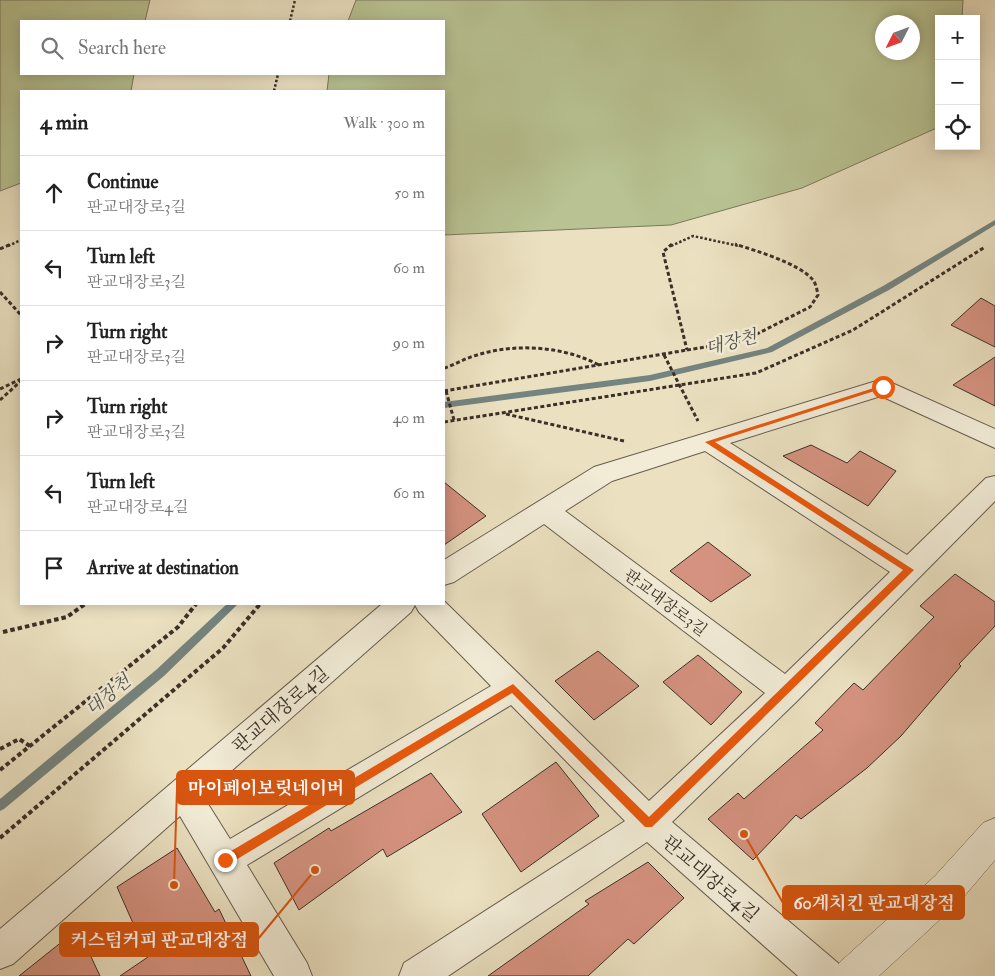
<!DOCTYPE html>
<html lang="en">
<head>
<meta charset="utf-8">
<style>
	body { margin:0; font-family:"IM FELL Double Pica","Noto Serif KR",serif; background:#f6f6f6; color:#222 }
	.controls { position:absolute; right:15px; top:15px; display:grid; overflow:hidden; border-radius:0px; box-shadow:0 2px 12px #0003 }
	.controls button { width:45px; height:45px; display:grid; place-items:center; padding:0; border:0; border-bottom:1px solid #e0e0e0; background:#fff; color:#222; font:25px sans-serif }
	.compass { position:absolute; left:875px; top:15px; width:45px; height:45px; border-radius:50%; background:#fff; box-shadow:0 2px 12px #0003; rotate:228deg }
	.stop { position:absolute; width:15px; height:15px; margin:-11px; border:4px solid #ea580c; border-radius:50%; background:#fff }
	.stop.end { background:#ea580c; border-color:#fff; box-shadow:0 1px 5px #0008 }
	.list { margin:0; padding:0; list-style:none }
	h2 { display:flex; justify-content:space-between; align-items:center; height:65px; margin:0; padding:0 20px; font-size:21px }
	h2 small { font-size:16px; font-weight:400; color:#767676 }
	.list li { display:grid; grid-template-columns:32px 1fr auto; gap:15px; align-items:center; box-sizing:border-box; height:75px; padding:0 20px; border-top:1px solid #e0e0e0 }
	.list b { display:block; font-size:19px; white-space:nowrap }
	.list p { margin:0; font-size:16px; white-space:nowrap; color:#767676 }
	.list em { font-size:16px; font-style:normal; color:#767676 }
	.icon { flex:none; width:28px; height:28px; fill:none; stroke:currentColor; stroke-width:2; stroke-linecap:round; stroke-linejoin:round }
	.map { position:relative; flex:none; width:995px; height:976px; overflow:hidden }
	.search { position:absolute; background:#fff; box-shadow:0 2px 12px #0003; left:20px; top:20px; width:425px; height:55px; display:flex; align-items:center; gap:12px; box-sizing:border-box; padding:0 18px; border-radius:0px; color:#767676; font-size:19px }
	.panel { position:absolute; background:#fff; box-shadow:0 2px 12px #0003; left:20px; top:90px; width:425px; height:515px; border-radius:0px }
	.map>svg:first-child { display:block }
	.green { fill:#b8c292; stroke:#7a795d; fill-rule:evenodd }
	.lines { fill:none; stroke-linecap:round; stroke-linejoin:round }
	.stream { fill:#748480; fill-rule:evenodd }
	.building { fill:#d59280; stroke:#3b3028 }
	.minor-casing { stroke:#675c4e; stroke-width:2 }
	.tertiary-casing { stroke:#675c4e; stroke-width:1 }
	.path-far2 { stroke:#3b3028; stroke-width:2.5; stroke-dasharray:2.5 2; stroke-linecap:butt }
	.path-far1 { stroke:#3b3028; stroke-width:3; stroke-dasharray:4 2.5; stroke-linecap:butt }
	.path { stroke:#3b3028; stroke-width:4; stroke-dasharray:4.5 3; stroke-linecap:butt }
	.minor { fill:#f2ecd7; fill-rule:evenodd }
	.tertiary { fill:#f2ecd7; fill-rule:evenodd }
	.route { fill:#ea580c }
	.labels { text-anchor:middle; stroke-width:5; stroke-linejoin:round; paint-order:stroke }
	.street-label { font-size:16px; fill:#3b3028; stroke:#f2ecd7 }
	.water-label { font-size:18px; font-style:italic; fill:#53534c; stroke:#f2ecd7 }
	.near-street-label { font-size:19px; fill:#3b3028; stroke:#f2ecd7 }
	.leader { fill:none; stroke:#d7550f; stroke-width:2 }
	.callout-dot { fill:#d7550f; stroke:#f2ecd7; stroke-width:2 }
	.callout { fill:#d7550f; stroke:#d7550f; stroke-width:2 }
	.callout-label { font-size:18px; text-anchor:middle; font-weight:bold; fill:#fff }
</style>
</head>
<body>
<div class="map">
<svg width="995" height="976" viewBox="0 0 995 976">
	<rect width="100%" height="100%" fill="#ebe1c1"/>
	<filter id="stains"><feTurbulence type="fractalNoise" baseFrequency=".004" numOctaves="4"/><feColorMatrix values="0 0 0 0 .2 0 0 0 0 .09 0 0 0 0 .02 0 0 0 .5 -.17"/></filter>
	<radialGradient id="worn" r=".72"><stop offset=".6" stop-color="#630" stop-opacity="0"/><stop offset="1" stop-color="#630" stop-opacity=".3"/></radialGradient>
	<g class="green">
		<polygon points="0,0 150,0 145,21 21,21 21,74 134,74 131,91 21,91 21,183 0,191"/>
		<path d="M 356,0 L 963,0 L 962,19 L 939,19 L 939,127 L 802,188 L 671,225 L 444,235 L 444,91 L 327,91 L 329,74 L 444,74 L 444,21 L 348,21 ZM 882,22 L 912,22 L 912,52 L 882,52 Z"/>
	</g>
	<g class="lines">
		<g class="stream">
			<polygon points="995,220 995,225 889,290 772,352 650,381 444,408 444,402 650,375 767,348 883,286"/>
			<polygon points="227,604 238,604 164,676 4,809 0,811 0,799 156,670"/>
		</g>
	</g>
	<g class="building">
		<polygon points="981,298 995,306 995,347 951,325"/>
		<polygon points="995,357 995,406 953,385"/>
		<polygon points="811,445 847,463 860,451 896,471 868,506 783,456"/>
		<polygon points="444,482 486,516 444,545"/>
		<polygon points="708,542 751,575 711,602 670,571"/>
		<polygon points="955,574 995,602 995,626 959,664 961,666 901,736 867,768 801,819 796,815 753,860 708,819 738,793 744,799 823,730 815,723 854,683 863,690 934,617 920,606"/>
		<polygon points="598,651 639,686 594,720 555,681"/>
		<polygon points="698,655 742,692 711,725 663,682"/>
		<polygon points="556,762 599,816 521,872 482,814"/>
		<polygon points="431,773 462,812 387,857 383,849 299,910 274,863 329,828 331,831"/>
		<polygon points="177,848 215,912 219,909 251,976 120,976 148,957 117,887"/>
		<polygon points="648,862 684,898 634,944 628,939 588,976 488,976 589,904 585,901"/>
		<polygon points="78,929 100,976 19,976"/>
	</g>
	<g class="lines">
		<g class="minor-casing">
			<path id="minor" d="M 883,379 L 995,429 L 995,448 L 881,396 L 730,443 L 907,555 L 986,478 L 995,476 L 995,501 L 797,701 L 672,822 L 838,963 L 843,976 L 798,976 L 647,842 L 448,976 L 399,976 L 404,963 L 625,821 L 511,705 L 247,865 L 307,963 L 312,976 L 274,976 L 180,816 L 13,964 L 0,969 L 0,929 L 382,604 L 444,604 L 444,601 L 649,801 L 765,693 L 544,524 L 454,582 L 444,585 L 444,560 L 594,467 ZM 705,451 L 890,572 L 785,674 L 565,511 L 612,481 ZM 415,605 L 419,612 L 491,686 L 230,839 L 203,796 L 411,612 Z"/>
		</g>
		<g class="tertiary-casing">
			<polygon id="tertiary" points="995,818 995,860 961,900 879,976 833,976 839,963 935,876 983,823"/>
		</g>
		<g class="path-far2">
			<polyline points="290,21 295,0"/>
			<polyline points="274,91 278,74"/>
			<polyline points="8,246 21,240"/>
			<polyline points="671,246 693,236 739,246"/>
		</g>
		<g class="path-far1">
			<polyline points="672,244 663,252 687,350"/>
			<polyline points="0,249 11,244"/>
			<polyline points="0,292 21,315"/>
			<path d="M 687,350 L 743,341 L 810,307 L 818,295 C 817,290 816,284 813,280 C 799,263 756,251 735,244"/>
			<polyline points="664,355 698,421"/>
			<path d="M 444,368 C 455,365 465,358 477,355 C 516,343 563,346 599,365"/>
			<polyline points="0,389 21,379"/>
			<polyline points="444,391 687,350"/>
			<polyline points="446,391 454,420"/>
			<polyline points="0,400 21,381"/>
			<polyline points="506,414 624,441"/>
			<polyline points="444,422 756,373 853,330 985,247"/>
		</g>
		<g class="path">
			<polyline points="3,632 67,617 85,604"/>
			<polyline points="0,749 19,739 30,746"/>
			<polyline points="0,770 178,627 196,604"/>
			<polyline points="0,838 223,648 260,604"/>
		</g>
		<use href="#minor" class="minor"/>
		<use href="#tertiary" class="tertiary"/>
	</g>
	<polygon class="route" points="880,386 887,387 715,442 914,570 652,827 645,827 512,693 229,864 221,864 221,857 513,684 649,817 903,570 705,442"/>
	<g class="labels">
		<g class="street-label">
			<text transform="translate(666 602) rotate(37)" y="6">판교대장로3길</text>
		</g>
		<g class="water-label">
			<text transform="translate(731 342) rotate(-14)" y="6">대장천</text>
			<text transform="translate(108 695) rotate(-40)" y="6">대장천</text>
		</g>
		<g class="near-street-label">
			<text transform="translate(280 709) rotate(-41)" y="7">판교대장로4길</text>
			<text transform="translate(711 878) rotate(41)" y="7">판교대장로4길</text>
		</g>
	</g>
	<path class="leader" d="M174 885L177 788M744 834L783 903M315 870L258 939"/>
	<g class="callout-dot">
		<circle cx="174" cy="885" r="5"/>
		<circle cx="744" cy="834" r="5"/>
		<circle cx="315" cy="870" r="5"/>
	</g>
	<g class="callout">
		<rect x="177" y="771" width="177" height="33" rx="5"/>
		<rect x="783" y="886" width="181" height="33" rx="5"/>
		<rect x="60" y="923" width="198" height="33" rx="5"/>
	</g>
	<g class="callout-label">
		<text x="266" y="794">마이페이보릿네이버</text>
		<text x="874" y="909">60계치킨 판교대장점</text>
		<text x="159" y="946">커스텀커피 판교대장점</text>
	</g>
	<rect width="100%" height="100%" filter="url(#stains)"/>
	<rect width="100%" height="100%" fill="url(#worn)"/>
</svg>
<div class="controls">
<button>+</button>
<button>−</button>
<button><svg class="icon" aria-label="locate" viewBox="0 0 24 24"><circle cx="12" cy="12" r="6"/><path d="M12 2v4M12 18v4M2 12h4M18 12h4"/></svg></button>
</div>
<svg class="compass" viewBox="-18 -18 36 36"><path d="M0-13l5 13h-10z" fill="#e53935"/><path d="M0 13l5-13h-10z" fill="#767676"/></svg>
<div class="stop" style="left:883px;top:387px"></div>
<div class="stop end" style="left:225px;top:860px"></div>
<div class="search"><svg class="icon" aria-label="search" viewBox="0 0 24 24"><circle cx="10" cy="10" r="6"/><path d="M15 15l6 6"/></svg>Search here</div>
<section class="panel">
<h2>4 min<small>Walk · 300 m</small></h2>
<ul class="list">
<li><svg class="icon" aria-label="ahead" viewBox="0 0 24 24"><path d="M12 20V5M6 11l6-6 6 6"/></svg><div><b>Continue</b><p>판교대장로3길</p></div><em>50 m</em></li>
<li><svg class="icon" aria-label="left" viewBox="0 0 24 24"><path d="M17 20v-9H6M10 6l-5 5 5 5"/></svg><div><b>Turn left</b><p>판교대장로3길</p></div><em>60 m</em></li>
<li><svg class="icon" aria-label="right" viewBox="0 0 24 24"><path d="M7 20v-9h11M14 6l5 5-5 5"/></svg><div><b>Turn right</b><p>판교대장로3길</p></div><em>90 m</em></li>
<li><svg class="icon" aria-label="right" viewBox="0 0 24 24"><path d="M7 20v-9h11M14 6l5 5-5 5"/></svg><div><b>Turn right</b><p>판교대장로3길</p></div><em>40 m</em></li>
<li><svg class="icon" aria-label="left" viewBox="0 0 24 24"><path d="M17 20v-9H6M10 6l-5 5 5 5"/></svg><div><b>Turn left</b><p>판교대장로4길</p></div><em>60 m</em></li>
<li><svg class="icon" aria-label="arrive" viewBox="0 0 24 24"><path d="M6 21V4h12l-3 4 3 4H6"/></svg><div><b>Arrive at destination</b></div></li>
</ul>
</section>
</div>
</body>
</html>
